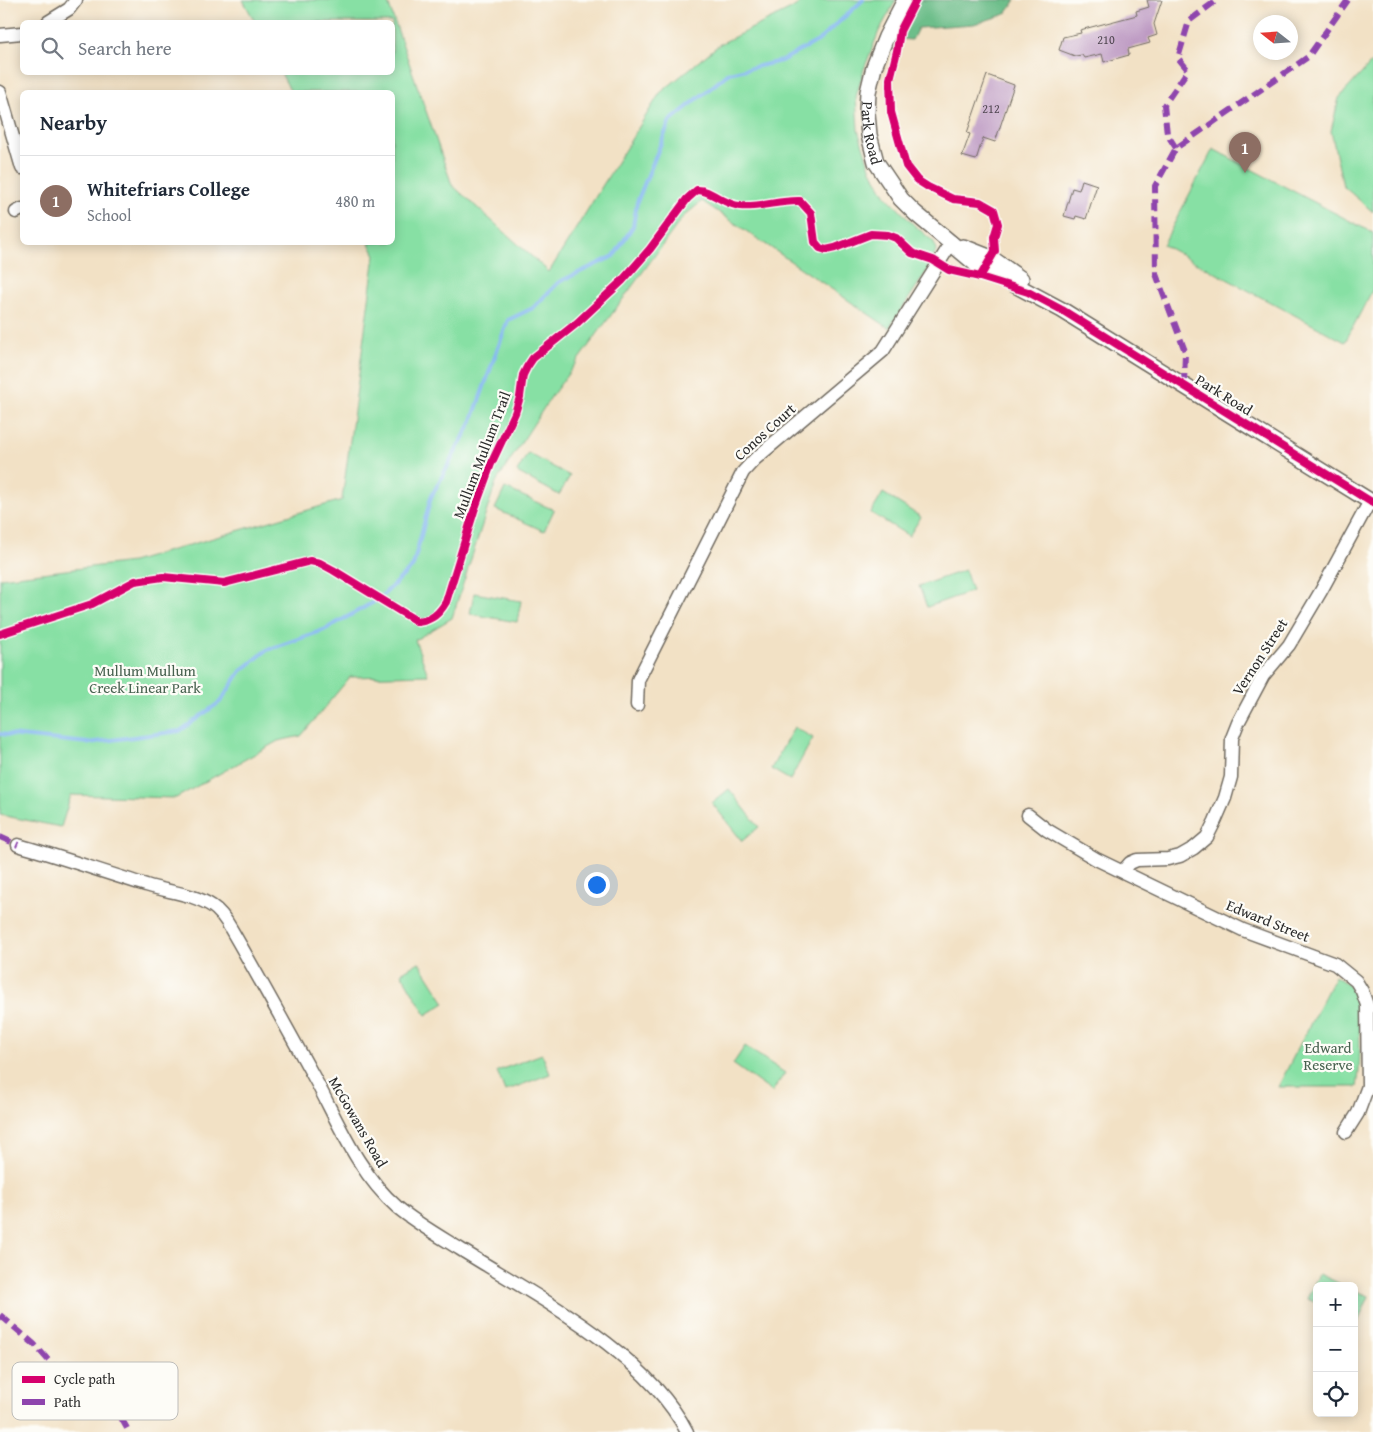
<!DOCTYPE html>
<html lang="en">
<head>
<meta charset="utf-8">
<style>
	body { margin:0; font-family:"Gentium Book Plus",serif; background:#f6f6f7; color:#1f2937 }
	.controls { position:absolute; right:15px; bottom:15px; display:grid; overflow:hidden; border-radius:8px; box-shadow:0 2px 12px #0003 }
	.controls button { width:45px; height:45px; display:grid; place-items:center; padding:0; border:0; border-bottom:1px solid #e0e1e3; background:#fff; color:#1f2937; font:25px sans-serif }
	.compass { position:absolute; left:1253px; top:15px; width:45px; height:45px; border-radius:50%; background:#fff; box-shadow:0 2px 12px #0003; rotate:287deg }
	.you { position:absolute; left:596px; top:884px; width:18px; height:18px; margin:-12px; border:4px solid #fff; border-radius:50%; background:#1a73e8; box-shadow:0 0 0 8px #1a73e833 }
	.badge { display:grid; place-items:center; width:32px; height:32px; border-radius:50%; background:#d1495b; color:#fff; font-size:16px; font-weight:700 }
	.pin { position:absolute; translate:-50% -41px; filter:drop-shadow(0 1px 2px #0008) }
	.pin::after { content:''; position:absolute; top:26px; width:18px; height:15px; background:inherit; clip-path:polygon(0 0,100% 0,50% 100%) }
	.list { margin:0; padding:0; list-style:none }
	h2 { display:flex; justify-content:space-between; align-items:center; height:65px; margin:0; padding:0 20px; font-size:21px }
	h2 small { font-size:16px; font-weight:400; color:#747a83 }
	.list li { display:grid; grid-template-columns:32px 1fr auto; gap:15px; align-items:center; box-sizing:border-box; height:90px; padding:0 20px; border-top:1px solid #e0e1e3 }
	.list b { display:block; font-size:19px; white-space:nowrap }
	.list p { margin:0; font-size:16px; white-space:nowrap; color:#747a83 }
	.list em { font-size:16px; font-style:normal; color:#747a83 }
	.icon { flex:none; width:28px; height:28px; fill:none; stroke:currentColor; stroke-width:2; stroke-linecap:round; stroke-linejoin:round }
	.map { position:relative; flex:none; width:1373px; height:1432px; overflow:hidden }
	.search { position:absolute; background:#fff; box-shadow:0 2px 12px #0003; left:20px; top:20px; width:375px; height:55px; display:flex; align-items:center; gap:12px; box-sizing:border-box; padding:0 18px; border-radius:8px; color:#747a83; font-size:19px }
	.panel { position:absolute; background:#fff; box-shadow:0 2px 12px #0003; left:20px; top:90px; width:375px; height:155px; border-radius:8px }
	.map>svg:first-child { display:block }
	.green { fill:#87e0a4; stroke:#598668 }
	.forest { fill:#6dbe8a; stroke:#4c745a }
	.lines { fill:none; stroke-linecap:round; stroke-linejoin:round }
	.stream { stroke:#85b8f2; stroke-width:4 }
	.building { fill:#bd9ac3 }
	.minor-casing { stroke:#716b61; stroke-width:15 }
	.tertiary-casing { stroke:#716b61; stroke-width:18 }
	.minor { stroke:#fff; stroke-width:12 }
	.tertiary { stroke:#fff; stroke-width:15 }
	.quiet { stroke:#8e44ad; stroke-width:6; stroke-dasharray:12 6; stroke-linecap:butt }
	.cycleway-casing { stroke:#fdfcf7; stroke-width:11 }
	.cycleway { stroke:#d6006c; stroke-width:8 }
	.labels { text-anchor:middle; stroke-width:4.5; stroke-linejoin:round; paint-order:stroke }
	.number-label { font-size:12px; fill:#504751 }
	.street-label { font-size:15px; fill:#2b2b2b; stroke:#fdfcf7 }
	.park-label { font-size:15px; fill:#47614f; stroke:#fdfcf7 }
	.key { fill:#fdfcf7; stroke:#bebdba; stroke-width:1 }
	.key-label { font-size:14px; fill:#2b2b2b }
</style>
</head>
<body>
<div class="map">
<svg width="1373" height="1432" viewBox="0 0 1373 1432">
	<rect width="100%" height="100%" fill="#fdfcf7"/>
	<filter id="ink" filterUnits="userSpaceOnUse"><feTurbulence type="fractalNoise" baseFrequency=".02" numOctaves="2"/><feDisplacementMap in="SourceGraphic" scale="10" xChannelSelector="R" yChannelSelector="G"/><feConvolveMatrix kernelMatrix="1 2 1 2 8 2 1 2 1" color-interpolation-filters="sRGB"/></filter>
	<filter id="wash" filterUnits="userSpaceOnUse"><feTurbulence type="fractalNoise" baseFrequency=".0096" numOctaves="4" result="noise"/><feDisplacementMap in="SourceGraphic" scale="20" xChannelSelector="R" yChannelSelector="G"/><feGaussianBlur stdDeviation="1.12" result="paint"/><feColorMatrix in="noise" values="0 0 0 0 0 0 0 0 0 0 0 0 0 0 0 0 0 1.4 0 .05"/><feComposite in="paint" operator="in"/></filter>
	<g filter="url(#wash)">
		<rect width="100%" height="100%" fill="#f2e1c5"/>
		<g class="green">
			<polygon points="243,0 387,0 452,185 549,272 660,93 720,44 791,9 804,0 896,0 879,31 864,69 856,97 858,130 870,168 886,196 915,226 934,242 936,251 929,268 889,328 702,201 683,217 551,397 496,482 452,618 415,640 428,675 350,677 301,736 278,741 176,798 71,795 61,827 0,815 0,578 132,562 342,500 375,255 369,243 392,242 392,92 291,92 281,73 392,72 392,22 255,22"/>
			<polygon points="1373,61 1373,212 1343,186 1331,131 1339,98"/>
			<polygon points="1213,149 1373,233 1373,289 1345,342 1163,245"/>
			<polygon points="528,453 570,476 559,495 517,472"/>
			<polygon points="505,488 554,510 544,531 495,509"/>
			<polygon points="883,493 921,517 909,536 871,513"/>
			<polygon points="965,570 972,591 927,607 919,586"/>
			<polygon points="474,593 521,601 517,622 470,614"/>
			<polygon points="794,727 813,738 790,780 771,769"/>
			<polygon points="729,789 759,827 742,841 712,803"/>
			<polygon points="419,962 445,1003 426,1015 401,973"/>
			<path d="M 1335,976 C 1339,979 1345,982 1348,985 C 1363,1003 1361,1065 1357,1087 L 1278,1087 Z"/>
			<polygon points="745,1046 785,1073 772,1092 733,1064"/>
			<polygon points="542,1054 550,1074 505,1091 497,1071"/>
			<polygon points="1319,1274 1345,1286 1317,1286 1317,1303 1307,1299"/>
			<polygon points="1354,1290 1369,1296 1358,1322 1354,1320"/>
		</g>
		<polygon class="forest" points="918,0 1016,0 1006,14 974,24 918,28 912,40 898,39"/>
		<g class="lines">
			<polyline class="stream" points="0,734 88,743 180,731 220,702 241,671 267,650 324,630 379,599 413,566 431,497 471,423 508,320 533,308 559,282 614,256 633,226 637,202 670,121 729,73 781,61 818,41 863,0"/>
		</g>
		<g id="blocks">
			<g class="building">
				<polygon points="1147,0 1162,0 1154,24 1157,35 1148,38 1150,43 1128,49 1129,55 1104,62 1102,54 1084,58 1082,55 1075,56 1059,50 1063,37 1081,33 1080,30 1137,15 1136,11 1149,7"/>
				<polygon points="987,75 1014,85 995,142 983,138 976,160 962,156 970,134 967,133"/>
				<polygon points="1082,180 1097,185 1086,219 1076,216 1075,219 1064,216 1072,188 1079,190"/>
			</g>
		</g>
	</g>
	<g filter="url(#ink)">
		<use href="#blocks" fill-opacity="0" stroke="#716b61" stroke-width="1"/>
		<g class="lines">
			<g class="minor-casing">
				<g id="minor">
					<polyline points="48,22 69,9 76,0"/>
					<polyline points="0,35 22,33"/>
					<polyline points="0,92 22,168"/>
					<polyline points="16,212 22,209"/>
					<polyline points="637,705 638,680 743,472 755,459 883,351 952,242"/>
					<polyline points="1028,815 1047,830 1096,859 1243,930 1335,964 1356,981 1362,991 1367,1005 1368,1086 1358,1113 1346,1132"/>
					<path d="M 18,845 C 61,857 103,872 146,885 C 167,892 192,893 212,906 C 220,911 226,920 231,929 C 260,979 288,1030 316,1081 C 339,1124 359,1174 397,1207 C 416,1223 439,1236 460,1249 C 535,1296 646,1352 687,1432"/>
					<polyline points="1123,871 1130,863 1137,860 1168,859 1180,856 1194,848 1207,837 1215,821 1225,798 1231,777 1232,738 1238,723 1263,676 1289,645 1321,591 1370,501"/>
				</g>
			</g>
			<g class="tertiary-casing">
				<g id="tertiary">
					<path id="s1" d="M 905,0 L 886,37 L 874,67 L 868,92 L 867,113 L 869,135 L 876,162 L 901,199 L 915,213 L 976,264 L 1062,310 L 1373,503"/>
					<polyline points="963,247 991,258 1021,279"/>
				</g>
			</g>
			<use href="#minor" class="minor"/>
			<use href="#tertiary" class="tertiary"/>
			<g class="quiet">
				<polyline points="1176,148 1167,134 1164,105 1188,70 1178,58 1189,21 1217,0"/>
				<polyline points="1184,386 1185,351 1156,274 1155,186 1176,148 1308,57 1348,0"/>
				<polyline points="0,837 18,845"/>
				<polyline points="0,1315 34,1344 79,1395 92,1402 103,1404 119,1414 129,1432"/>
			</g>
			<g class="cycleway-casing">
				<g id="cycleway">
					<polyline points="980,277 1028,292 1062,310 1373,503"/>
					<path d="M 0,634 L 92,604 L 135,581 L 163,577 L 224,583 L 310,561 L 320,563 L 333,570 L 418,622 C 432,620 439,614 446,602 L 474,511 L 491,464 L 515,413 L 520,397 L 523,375 L 527,367 L 533,358 L 577,323 L 622,281 L 650,249 L 687,199 L 697,190 C 710,189 724,205 740,206 C 760,208 780,200 800,201 L 811,213 L 815,242 L 820,248 L 826,250 L 835,248 L 871,234 L 888,235 L 896,238 L 912,253 L 933,260 L 949,270 L 980,277 L 995,251 L 994,237 L 998,224 L 994,210 L 980,202 L 953,199 L 928,187 L 917,180 L 906,166 L 891,112 L 890,79 L 897,51 L 900,31 L 916,0"/>
				</g>
			</g>
			<use href="#cycleway" class="cycleway"/>
		</g>
	</g>
	<g class="labels">
		<g class="number-label">
			<text x="1106" y="44">210</text>
			<text x="991" y="113">212</text>
		</g>
		<g class="street-label">
			<text dy="5" stroke="none"><textPath href="#s1" startOffset="141">Park Road</textPath></text>
			<text transform="translate(1224 395) rotate(32)" y="5">Park Road</text>
			<text transform="translate(765 432) rotate(-42)" y="5">Conos Court</text>
			<text transform="translate(482 455) rotate(-69)" y="5">Mullum Mullum Trail</text>
			<text transform="translate(1260 657) rotate(-57)" y="5">Vernon Street</text>
			<text transform="translate(1268 921) rotate(22)" y="5">Edward Street</text>
			<text transform="translate(358 1122) rotate(60)" y="5">McGowans Road</text>
		</g>
		<g class="park-label">
			<text x="145" y="676">Mullum Mullum<tspan x="145" dy="17">Creek Linear Park</tspan></text>
			<text x="1328" y="1053">Edward<tspan x="1328" dy="17">Reserve</tspan></text>
		</g>
	</g>
	<rect x="12" y="1362" width="166" height="58" rx="8" class="key"/>
	<rect x="22" y="1376" width="23" height="7" fill="#d6006c"/>
	<rect x="22" y="1399" width="23" height="6" fill="#8e44ad"/>
	<g class="key-label">
		<text x="54" y="1384">Cycle path</text>
		<text x="54" y="1407">Path</text>
	</g>
</svg>
<div class="controls">
<button>+</button>
<button>−</button>
<button><svg class="icon" aria-label="locate" viewBox="0 0 24 24"><circle cx="12" cy="12" r="6"/><path d="M12 2v4M12 18v4M2 12h4M18 12h4"/></svg></button>
</div>
<svg class="compass" viewBox="-18 -18 36 36"><path d="M0-13l5 13h-10z" fill="#e53935"/><path d="M0 13l5-13h-10z" fill="#747a83"/></svg>
<div class="you"></div>
<div class="pin badge" style="left:1245px;top:173px;background:#8d6e63">1</div>
<div class="search"><svg class="icon" aria-label="search" viewBox="0 0 24 24"><circle cx="10" cy="10" r="6"/><path d="M15 15l6 6"/></svg>Search here</div>
<section class="panel">
<h2>Nearby<small></small></h2>
<ul class="list">
<li><span class="badge" style="background:#8d6e63">1</span><div><b>Whitefriars College</b><p>School</p></div><em>480 m</em></li>
</ul>
</section>
</div>
</body>
</html>
